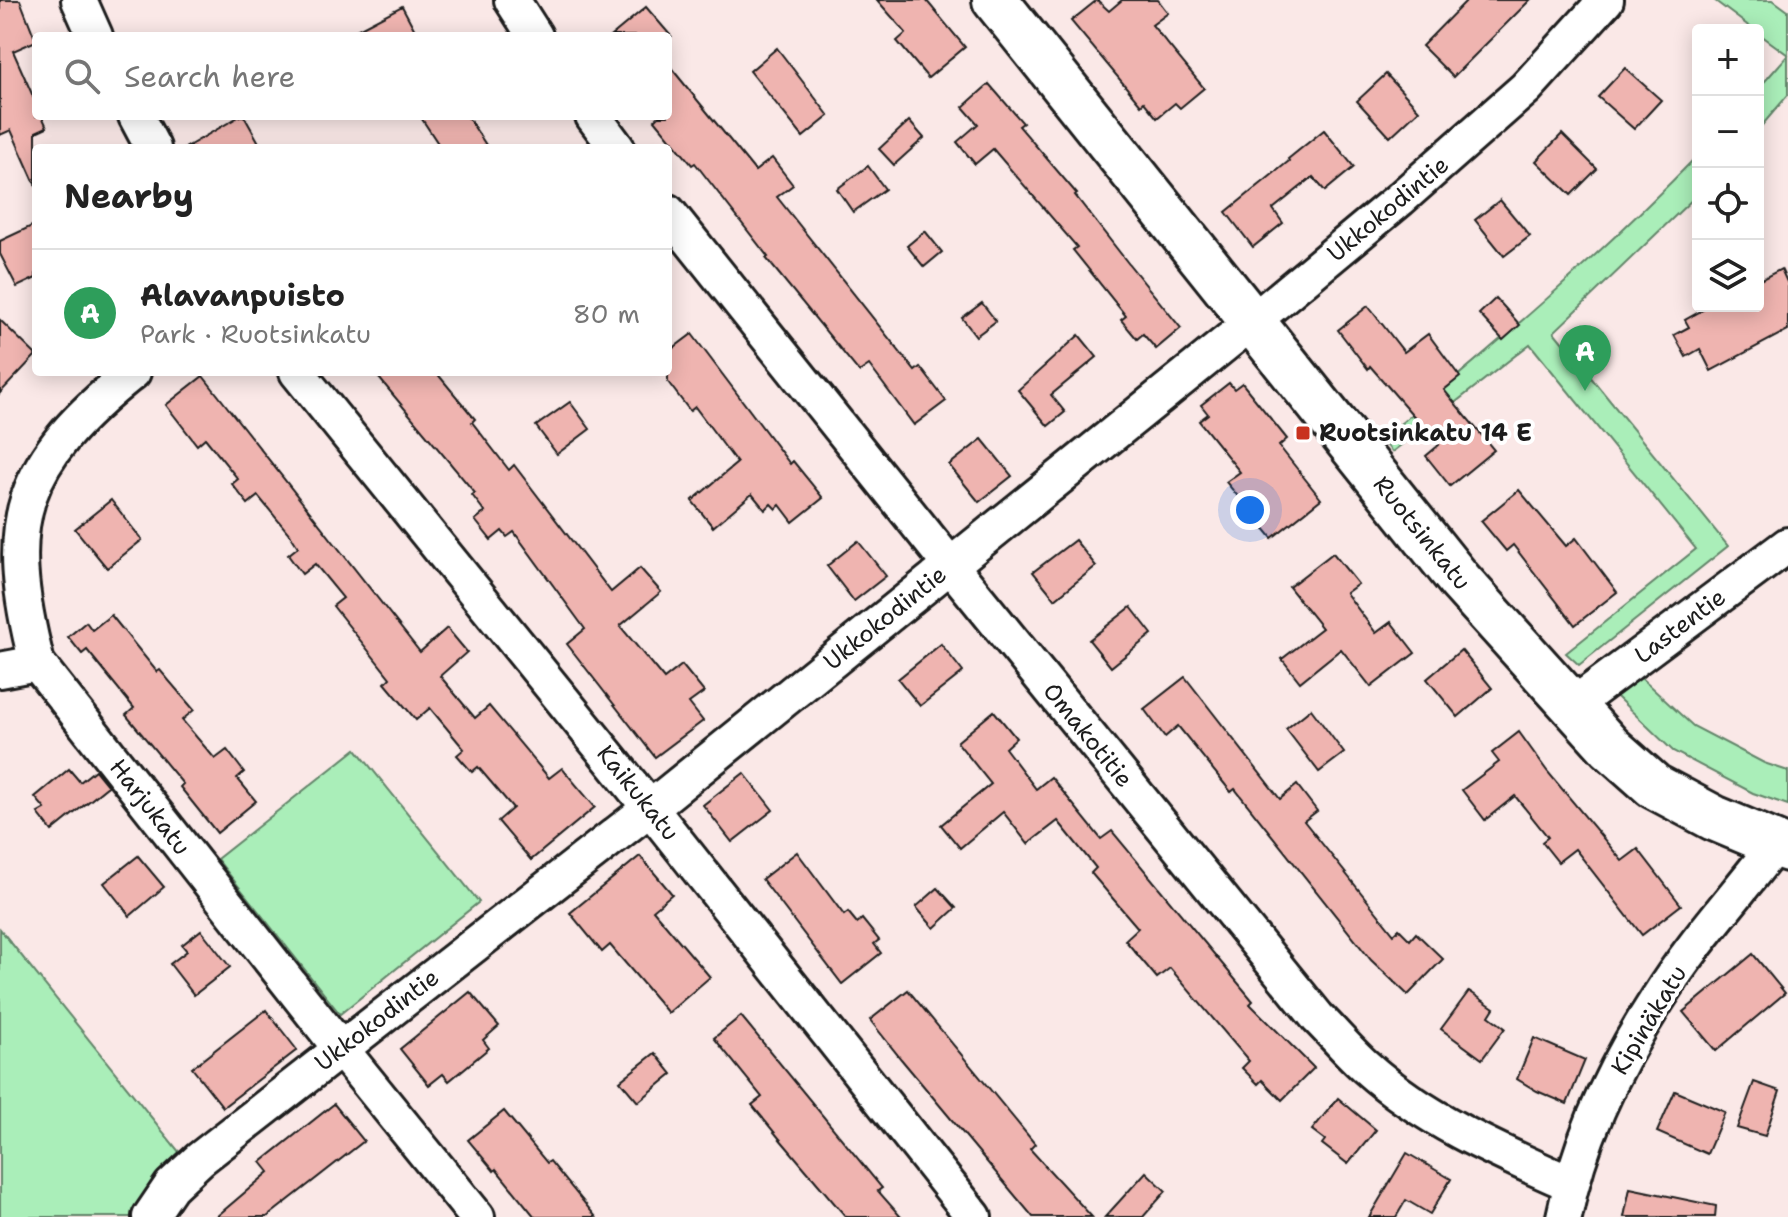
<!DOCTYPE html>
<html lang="en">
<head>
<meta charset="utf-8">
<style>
	body { margin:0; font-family:"Shantell Sans",sans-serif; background:#f6f6f6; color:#222 }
	.controls { position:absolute; right:24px; top:24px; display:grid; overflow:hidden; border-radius:8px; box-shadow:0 4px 20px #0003 }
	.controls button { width:72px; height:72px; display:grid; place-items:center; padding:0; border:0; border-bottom:2px solid #e0e0e0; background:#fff; color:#222; font:40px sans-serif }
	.you { position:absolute; left:1250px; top:510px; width:28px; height:28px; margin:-20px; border:6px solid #fff; border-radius:50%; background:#1a73e8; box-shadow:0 0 0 12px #1a73e833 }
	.badge { display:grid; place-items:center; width:52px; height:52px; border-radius:50%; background:#c8321e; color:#fff; font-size:26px; font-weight:700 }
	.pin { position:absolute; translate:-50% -66px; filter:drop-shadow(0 2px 4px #0008) }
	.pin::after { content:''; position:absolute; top:42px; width:28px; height:24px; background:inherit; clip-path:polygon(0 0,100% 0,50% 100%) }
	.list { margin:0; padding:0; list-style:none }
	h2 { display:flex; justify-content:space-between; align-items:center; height:104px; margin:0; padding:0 32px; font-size:34px }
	h2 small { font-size:26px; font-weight:400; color:#767676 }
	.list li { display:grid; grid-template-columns:52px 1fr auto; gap:24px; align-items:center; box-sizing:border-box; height:128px; padding:0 32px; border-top:2px solid #e0e0e0 }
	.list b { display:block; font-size:30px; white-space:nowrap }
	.list p { margin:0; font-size:26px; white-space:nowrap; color:#767676 }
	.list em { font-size:26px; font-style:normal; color:#767676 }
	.icon { flex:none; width:44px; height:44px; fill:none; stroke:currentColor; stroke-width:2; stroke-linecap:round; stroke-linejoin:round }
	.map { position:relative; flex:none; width:1788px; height:1217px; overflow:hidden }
	.search { position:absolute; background:#fff; box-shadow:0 4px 20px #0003; left:32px; top:32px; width:640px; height:88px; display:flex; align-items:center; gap:20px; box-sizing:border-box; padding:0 28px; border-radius:8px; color:#767676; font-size:30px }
	.panel { position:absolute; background:#fff; box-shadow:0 4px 20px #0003; left:32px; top:144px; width:640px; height:232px; border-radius:8px }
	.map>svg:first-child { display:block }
	.green { fill:#aaeeb9; stroke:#63856a; stroke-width:2 }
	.building { fill:#efb4b0; stroke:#1c1c1c; stroke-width:2 }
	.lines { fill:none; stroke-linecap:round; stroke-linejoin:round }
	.street-casing { stroke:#1c1c1c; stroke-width:40 }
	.secondary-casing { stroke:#1c1c1c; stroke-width:50 }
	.street { stroke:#fff; stroke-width:34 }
	.secondary { stroke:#fff; stroke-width:44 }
	.poi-dot { fill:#c8321e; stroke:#fff; stroke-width:3 }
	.labels { text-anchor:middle; stroke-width:8; stroke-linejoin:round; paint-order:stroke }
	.street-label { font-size:24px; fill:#1c1c1c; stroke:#fff }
	.poi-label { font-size:24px; font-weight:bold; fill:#1c1c1c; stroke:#fff; text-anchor:start }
</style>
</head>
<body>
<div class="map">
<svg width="1788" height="1217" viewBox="0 0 1788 1217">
	<rect width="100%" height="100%" fill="#fae8e7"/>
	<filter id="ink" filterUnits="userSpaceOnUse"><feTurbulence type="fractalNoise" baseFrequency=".0125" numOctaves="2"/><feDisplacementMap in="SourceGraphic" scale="16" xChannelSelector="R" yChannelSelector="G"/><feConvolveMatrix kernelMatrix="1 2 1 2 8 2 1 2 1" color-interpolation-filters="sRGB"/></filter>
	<g filter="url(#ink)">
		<g class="green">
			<polygon points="1714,0 1773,0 1788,11 1788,95 1758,130 1758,89 1788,55 1758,33 1758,30 1754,30"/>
			<path d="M 1698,155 L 1698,194 L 1554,332 L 1728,546 L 1579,665 L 1566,653 L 1696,549 L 1530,344 L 1392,452 L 1382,439 C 1492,348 1599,257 1698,155 Z"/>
			<polygon points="1615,654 1693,726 1764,763 1788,771 1788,805 1753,793 1673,751 1592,673"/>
			<polygon points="356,749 479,902 340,1014 217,859"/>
			<polygon points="0,929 184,1158 136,1217 0,1217"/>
		</g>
		<g class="building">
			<polygon points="0,0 20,0 36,41 13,51 36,103 36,116 42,116 47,127 36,132 36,186 11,130 0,135"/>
			<polygon points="877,0 926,0 965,47 928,78 897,41 906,33"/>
			<polygon points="1097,0 1109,11 1122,0 1158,0 1168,13 1152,25 1204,88 1180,108 1175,103 1157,118 1144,102 1141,105 1071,21"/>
			<polygon points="1467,0 1530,0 1453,77 1422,46"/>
			<polygon points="402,6 418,36 345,36"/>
			<polygon points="646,7 671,36 611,36"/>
			<polygon points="777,48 829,116 803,137 750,71"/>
			<polygon points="668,64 755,171 772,158 793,185 777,197 915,371 920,367 946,401 914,425 869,365 859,372 766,258 768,257 695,163 692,165 655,120 659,116 668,116"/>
			<polygon points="1625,68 1661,100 1634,129 1598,97"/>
			<polygon points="1386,74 1419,110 1390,137 1357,101"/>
			<polygon points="989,84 1023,123 1019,126 1077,194 1075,195 1128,263 1181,328 1156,349 1143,334 1137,339 1121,320 1126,316 1073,250 1077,247 993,149 975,164 957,142 978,124 963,107"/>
			<polygon points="240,116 244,116 262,148 185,148"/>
			<polygon points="420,116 467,116 488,148 441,148"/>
			<polygon points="909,121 924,138 894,165 879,149"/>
			<polygon points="1324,130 1354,167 1325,191 1313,177 1273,209 1283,223 1253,247 1226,212 1289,161 1288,159"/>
			<polygon points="1562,134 1597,169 1571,195 1536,161"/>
			<polygon points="868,166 885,189 853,212 837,189"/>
			<polygon points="1500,200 1530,236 1504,256 1475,220"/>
			<polygon points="36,224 36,278 17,287 0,254 0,241"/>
			<polygon points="925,231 942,252 924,267 907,246"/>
			<polygon points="1781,269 1788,284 1788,330 1711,371 1700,349 1686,357 1674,335 1689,327 1685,320 1710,306 1758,306 1758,281"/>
			<polygon points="1496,298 1520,325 1503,340 1479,314"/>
			<polygon points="982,303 996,321 976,336 962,318"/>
			<polygon points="1368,306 1404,352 1428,334 1460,377 1444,390 1494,450 1450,486 1426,456 1439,445 1370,366 1368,369 1338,330"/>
			<polygon points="0,320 36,355 0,393"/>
			<polygon points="692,334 790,464 793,461 823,498 793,522 780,505 776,509 771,504 765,510 752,494 713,527 692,501 737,463 695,407 690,411 668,382 668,352"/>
			<polygon points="1079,335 1097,357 1051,395 1065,412 1048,426 1018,390"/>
			<polygon points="374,372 436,372 475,419 472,422 509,470 514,465 611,592 640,568 661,592 620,626 664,679 682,665 704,692 689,703 703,721 655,757 567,644 585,629 514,532 507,537 502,531 491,540 475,520 485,512 472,495 475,493"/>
			<polygon points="203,376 420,652 447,628 467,652 440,676 475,718 489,706 549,778 562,768 595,807 531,860 498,821 513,808 478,767 472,772 457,755 464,749 430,708 416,720 385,683 390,678 333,606 343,598 315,564 302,574 288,555 298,547 291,536 258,496 248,504 232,484 238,479 205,438 197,445 166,405"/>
			<polygon points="1229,383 1234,389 1242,383 1287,439 1279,446 1321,499 1272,538 1226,482 1240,472 1199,421 1208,414 1201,405"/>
			<polygon points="570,402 590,429 557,454 536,426"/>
			<polygon points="982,439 1012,476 979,502 949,465"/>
			<polygon points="1519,490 1566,546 1576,538 1617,592 1575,625 1513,545 1506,551 1481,521"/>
			<polygon points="111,500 142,540 107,568 75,529"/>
			<polygon points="1075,540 1096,566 1055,599 1033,572"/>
			<polygon points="858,541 886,576 854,601 827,566"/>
			<polygon points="1333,553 1358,584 1346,593 1376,633 1391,622 1415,653 1371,687 1341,649 1300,682 1282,659 1322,628 1289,587"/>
			<polygon points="1131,607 1152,634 1111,667 1089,640"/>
			<polygon points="111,615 157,672 160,670 194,710 182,720 215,759 227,750 244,772 237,778 256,801 217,833 180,787 183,784 126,715 134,708 87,650 82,654 68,637 86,622 92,630"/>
			<polygon points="941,644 963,672 920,706 898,679"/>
			<polygon points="1461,650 1492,688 1458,717 1427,679"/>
			<polygon points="1185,677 1280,799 1297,785 1317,811 1304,821 1394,934 1399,929 1410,940 1416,933 1443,959 1408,995 1371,960 1235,789 1231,792 1178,726 1165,737 1144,709"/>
			<polygon points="1311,709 1344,753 1319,772 1286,729"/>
			<polygon points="994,711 1016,738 1005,748 1036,789 1051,777 1101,839 1112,831 1253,1001 1250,1004 1314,1068 1282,1100 1262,1080 1258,1084 1242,1068 1249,1061 1170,968 1157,978 1125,940 1138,928 1091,873 1096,868 1058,821 1028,844 1003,812 960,848 941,825 991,784 957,742"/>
			<polygon points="1519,732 1547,771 1622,861 1638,849 1681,905 1642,935 1575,849 1558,862 1542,842 1548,837 1515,796 1485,820 1462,790 1499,762 1492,753"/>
			<polygon points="69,769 80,782 95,770 108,786 52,831 38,813 45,809 35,797"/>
			<polygon points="744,773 773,810 732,842 703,805"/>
			<polygon points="797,852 844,915 848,912 857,923 862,919 879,940 874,944 881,953 842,984 762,879"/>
			<polygon points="138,856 164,887 130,916 104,883"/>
			<polygon points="640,856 672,894 653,910 710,977 668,1013 610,945 602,952 570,913"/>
			<polygon points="938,888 956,908 934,928 916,907"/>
			<polygon points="201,930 230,967 194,995 170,964 187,951 182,945"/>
			<polygon points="1753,954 1785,993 1716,1051 1683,1012"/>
			<polygon points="908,990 1035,1144 1030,1149 1092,1217 1033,1217 901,1059 870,1020"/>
			<polygon points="1469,991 1494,1008 1489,1016 1505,1028 1482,1059 1441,1029"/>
			<polygon points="470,992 499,1026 483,1040 489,1048 449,1081 443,1074 429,1085 400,1049"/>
			<polygon points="266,1010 297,1050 223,1107 192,1068"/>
			<polygon points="741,1016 882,1188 878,1191 901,1217 846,1217 779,1138 752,1105 762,1097 714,1038"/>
			<polygon points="1534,1038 1585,1060 1567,1104 1537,1091 1517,1079"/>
			<polygon points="655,1053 672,1074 638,1102 620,1081"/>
			<polygon points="1754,1082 1780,1091 1765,1136 1737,1128"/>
			<polygon points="1675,1091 1725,1112 1707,1154 1657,1132"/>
			<polygon points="1338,1098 1376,1130 1348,1164 1322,1144 1325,1140 1312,1130"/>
			<polygon points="334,1104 364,1141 267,1217 216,1217 269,1172 261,1162"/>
			<polygon points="504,1111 547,1163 550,1161 596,1217 535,1217 496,1169 494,1171 468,1140"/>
			<polygon points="1407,1153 1451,1179 1430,1214 1406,1200 1396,1217 1369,1217"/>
			<polygon points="1146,1172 1166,1191 1143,1217 1105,1217"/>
			<polygon points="1630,1188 1716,1206 1715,1217 1624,1217"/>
		</g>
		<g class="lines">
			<g class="street-casing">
				<g id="street">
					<polyline points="79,0 95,36"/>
					<polyline points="512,0 535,36"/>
					<polyline points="136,116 153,148"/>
					<polyline points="593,116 617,148"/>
					<path d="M 668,212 L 950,565 L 1318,1018 C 1334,1034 1349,1052 1366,1067 C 1425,1120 1499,1152 1571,1184"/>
					<path d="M 133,372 C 20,462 0,519 37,663 L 340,1048 L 477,1217"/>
					<polyline points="297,372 650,808 974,1217"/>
					<polyline points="0,670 37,663"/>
					<polyline points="1572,706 1788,545"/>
					<polyline points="150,1217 171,1186 200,1159 650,808 1252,322 1400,199 1526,88 1606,0"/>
					<path d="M 1564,1217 C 1579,1141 1615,1065 1657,1000 C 1691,945 1736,896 1775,845"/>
				</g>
			</g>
			<g class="secondary-casing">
				<polyline id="secondary" points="995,0 1460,581 1610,747 1654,786 1714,818 1788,849"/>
			</g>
			<use href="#street" class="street"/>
			<use href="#secondary" class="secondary"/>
		</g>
	</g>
	<rect class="poi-dot" x="1295" y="425" width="16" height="16" rx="4"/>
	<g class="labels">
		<g class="street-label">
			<text transform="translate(1388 209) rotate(-40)" y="8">Ukkokodintie</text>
			<text transform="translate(1422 533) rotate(51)" y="8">Ruotsinkatu</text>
			<text transform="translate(885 618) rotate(-39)" y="8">Ukkokodintie</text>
			<text transform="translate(1680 626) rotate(-37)" y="8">Lastentie</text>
			<text transform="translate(1088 735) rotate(51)" y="8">Omakotitie</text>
			<text transform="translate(638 793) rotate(51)" y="8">Kaikukatu</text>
			<text transform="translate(150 807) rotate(52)" y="8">Harjukatu</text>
			<text transform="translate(377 1020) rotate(-38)" y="8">Ukkokodintie</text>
			<text transform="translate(1649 1020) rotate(-59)" y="8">Kipinäkatu</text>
		</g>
		<g class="poi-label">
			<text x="1319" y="441">Ruotsinkatu 14 E</text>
		</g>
	</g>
</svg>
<div class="controls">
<button>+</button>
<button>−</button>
<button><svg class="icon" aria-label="locate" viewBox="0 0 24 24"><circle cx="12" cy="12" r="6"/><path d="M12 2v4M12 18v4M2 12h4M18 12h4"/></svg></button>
<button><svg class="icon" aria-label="layers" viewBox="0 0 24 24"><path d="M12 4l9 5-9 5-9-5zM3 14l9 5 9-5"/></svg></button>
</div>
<div class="you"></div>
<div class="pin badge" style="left:1585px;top:391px;background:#2e9e5b">A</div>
<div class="search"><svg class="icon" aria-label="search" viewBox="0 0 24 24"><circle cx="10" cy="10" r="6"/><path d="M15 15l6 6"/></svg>Search here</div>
<section class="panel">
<h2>Nearby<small></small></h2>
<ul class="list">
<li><span class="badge" style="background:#2e9e5b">A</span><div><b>Alavanpuisto</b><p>Park · Ruotsinkatu</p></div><em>80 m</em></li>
</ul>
</section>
</div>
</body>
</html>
